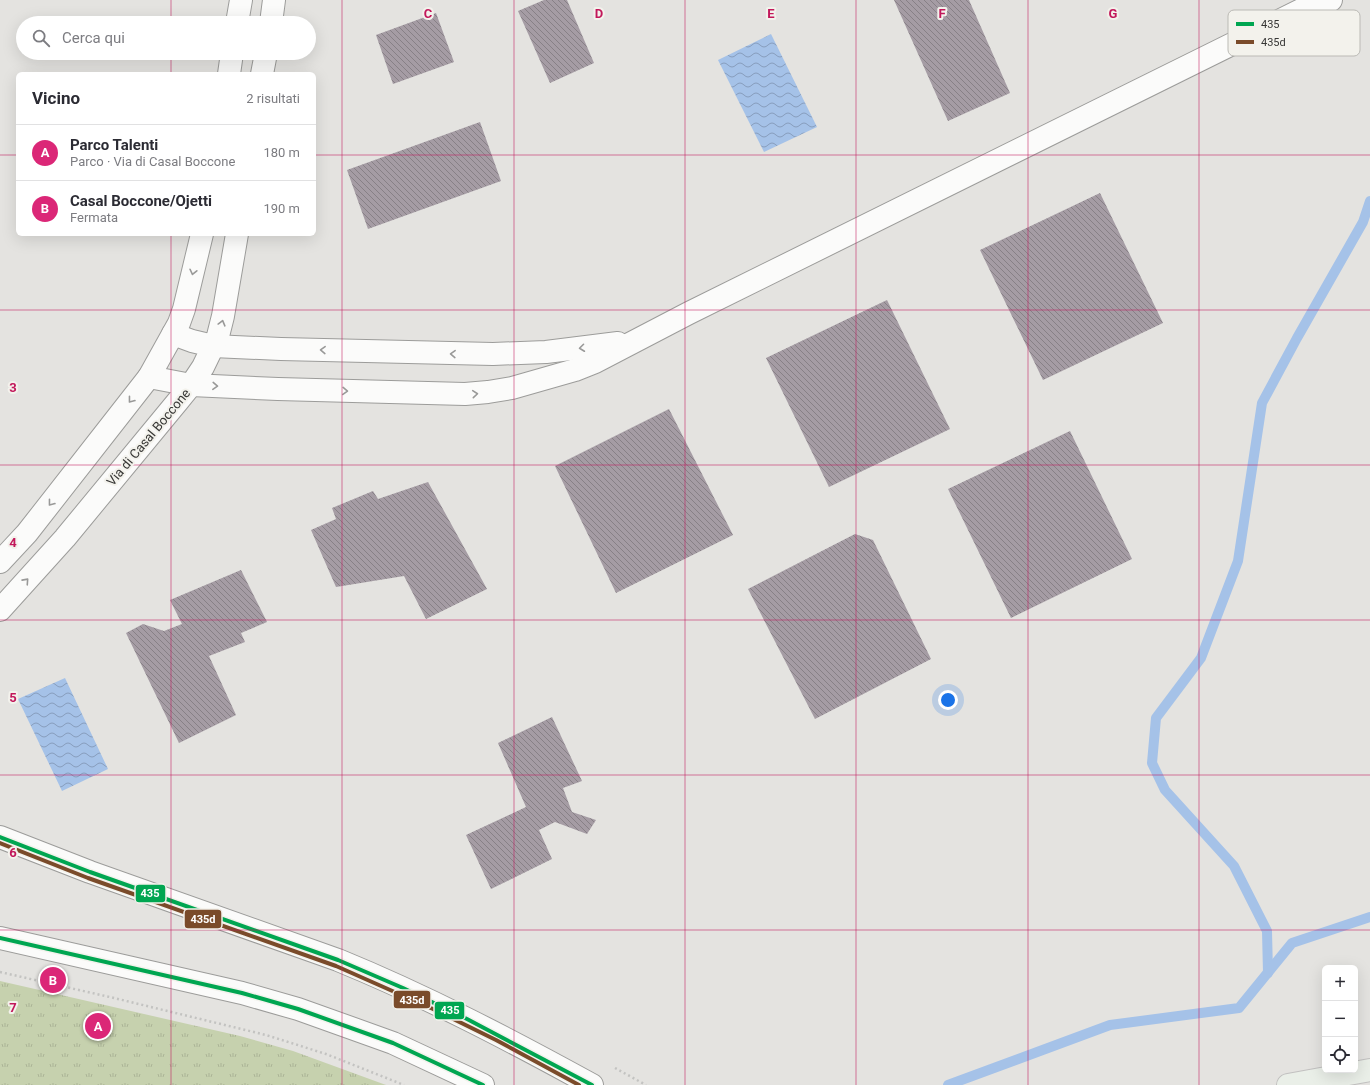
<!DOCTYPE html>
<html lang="it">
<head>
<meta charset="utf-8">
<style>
	body { margin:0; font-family:Roboto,sans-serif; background:#f7f7f7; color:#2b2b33 }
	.controls { position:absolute; right:12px; bottom:12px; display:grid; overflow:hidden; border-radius:6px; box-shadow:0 4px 16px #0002 }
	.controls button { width:36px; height:36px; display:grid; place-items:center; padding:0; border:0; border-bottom:1px solid #e1e1e2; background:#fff; color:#2b2b33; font:20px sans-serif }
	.you { position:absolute; left:948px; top:700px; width:14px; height:14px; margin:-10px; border:3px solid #fff; border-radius:50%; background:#1a73e8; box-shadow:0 0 0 6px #1a73e833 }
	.badge { display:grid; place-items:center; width:26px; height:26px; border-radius:50%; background:#db2777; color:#fff; font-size:13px; font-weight:700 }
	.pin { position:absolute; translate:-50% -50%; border:2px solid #fff; box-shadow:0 1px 4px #0006 }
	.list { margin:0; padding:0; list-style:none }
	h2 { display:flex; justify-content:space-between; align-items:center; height:52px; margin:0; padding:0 16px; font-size:17px }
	h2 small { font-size:13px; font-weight:400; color:#7c7c81 }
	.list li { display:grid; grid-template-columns:26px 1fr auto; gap:12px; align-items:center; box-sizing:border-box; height:56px; padding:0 16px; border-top:1px solid #e1e1e2 }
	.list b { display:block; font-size:15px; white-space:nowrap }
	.list p { margin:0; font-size:13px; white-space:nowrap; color:#7c7c81 }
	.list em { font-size:13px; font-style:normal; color:#7c7c81 }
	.icon { flex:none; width:22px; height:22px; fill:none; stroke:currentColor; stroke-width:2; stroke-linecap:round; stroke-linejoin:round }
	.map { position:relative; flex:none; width:1370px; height:1085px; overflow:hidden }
	.search { position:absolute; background:#fff; box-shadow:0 4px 16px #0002; left:16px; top:16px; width:300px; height:44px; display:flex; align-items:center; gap:10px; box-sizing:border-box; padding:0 14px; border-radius:22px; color:#7c7c81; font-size:15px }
	.panel { position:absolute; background:#fff; box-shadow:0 4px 16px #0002; left:16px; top:72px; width:300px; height:164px; border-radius:6px }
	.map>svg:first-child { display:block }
	.grass { fill:url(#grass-tufts) }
	.water { fill:url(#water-waves) }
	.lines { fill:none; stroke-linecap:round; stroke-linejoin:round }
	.stream { stroke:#a5c2e8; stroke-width:10 }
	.building { fill:url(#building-back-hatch) }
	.minor-casing { stroke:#9c9c9a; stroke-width:24 }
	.major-casing { stroke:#c2c1c0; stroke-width:24 }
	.path { stroke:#c3c3c1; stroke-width:2.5; stroke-dasharray:2 3; stroke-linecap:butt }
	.minor { stroke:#fbfbfa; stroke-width:22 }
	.major { stroke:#eaefe8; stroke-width:22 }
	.bus-1-casing { stroke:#f3f2ec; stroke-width:7 }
	.bus-2-casing { stroke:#f3f2ec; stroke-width:7 }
	.bus-1 { stroke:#00a651; stroke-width:4 }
	.bus-2 { stroke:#7a4b2a; stroke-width:4 }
	.oneway { stroke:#999998 }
	.grid { fill:none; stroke:#c2185b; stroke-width:1; stroke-opacity:0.55 }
	.labels { text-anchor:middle; stroke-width:4; stroke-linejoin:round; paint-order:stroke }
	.street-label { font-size:13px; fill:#373735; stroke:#f3f2ec }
	.key { fill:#f3f2ec; stroke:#bbbab5; stroke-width:1 }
	.key-label { font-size:11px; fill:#373735 }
	.grid-label { font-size:13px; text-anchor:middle; font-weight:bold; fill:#c2185b; stroke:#f3f2ec; stroke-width:4; stroke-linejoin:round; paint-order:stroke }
	.line-badge { stroke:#f3f2ec; stroke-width:1.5 }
	.badge-label { font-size:11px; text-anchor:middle; font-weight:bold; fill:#fff }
</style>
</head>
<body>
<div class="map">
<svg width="1370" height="1085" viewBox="0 0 1370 1085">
	<defs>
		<pattern id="grass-tufts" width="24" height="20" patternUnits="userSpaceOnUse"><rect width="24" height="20" fill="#c6d1ae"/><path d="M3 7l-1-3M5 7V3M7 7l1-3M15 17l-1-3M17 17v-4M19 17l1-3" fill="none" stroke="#abb496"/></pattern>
		<pattern id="water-waves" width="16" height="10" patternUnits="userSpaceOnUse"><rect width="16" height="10" fill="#a5c2e8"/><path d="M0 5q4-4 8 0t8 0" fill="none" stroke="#879ebd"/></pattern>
		<pattern id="building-back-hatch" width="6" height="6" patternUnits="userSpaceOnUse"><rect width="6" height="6" fill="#a59ca4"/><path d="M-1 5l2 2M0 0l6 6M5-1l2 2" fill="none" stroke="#878086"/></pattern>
	</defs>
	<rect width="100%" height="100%" fill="#e4e3e0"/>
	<polygon class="grass" points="0,981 240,1036 293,1051 386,1085 0,1085"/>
	<g class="water">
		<polygon points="771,34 817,127 764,152 718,60"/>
		<polygon points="65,678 108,769 62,791 18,699"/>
	</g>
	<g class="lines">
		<g class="stream">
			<polyline points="1268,973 1267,931 1234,866 1165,790 1152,763 1156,718 1201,658 1238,561 1262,403 1297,338 1363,222 1370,201"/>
			<polyline points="948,1085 1110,1025 1239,1008 1292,943 1370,917"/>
		</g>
	</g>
	<g class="building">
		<polygon points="544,0 567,0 594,63 550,83 518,11"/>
		<polygon points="894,0 969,0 1010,93 948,121"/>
		<polygon points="436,13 454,62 393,84 376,35"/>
		<polygon points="480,122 501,181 368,229 347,170"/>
		<polygon points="1100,193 1163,323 1043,380 980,250"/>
		<polygon points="887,300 950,429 829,487 766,358"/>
		<polygon points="669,409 733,535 616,593 555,466"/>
		<polygon points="1070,431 1132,559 1011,618 948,489"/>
		<polygon points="428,482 487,589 426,619 404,576 336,587 311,530 336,519 332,508 373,491 378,499"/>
		<polygon points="855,534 873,540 931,659 815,719 748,589"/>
		<polygon points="241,570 267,622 241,633 245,642 209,656 236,715 179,743 126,633 143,624 164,631 182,624 170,600"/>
		<polygon points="552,717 582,781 563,788 572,812 596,820 587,834 555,822 539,830 552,859 491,889 466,835 526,807 498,743"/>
	</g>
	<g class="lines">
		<g class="minor-casing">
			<g id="minor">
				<polyline points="237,23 241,0"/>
				<polyline points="271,23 274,0"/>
				<polyline points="229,74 232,53"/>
				<polyline points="262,74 266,53"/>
				<polyline points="173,334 192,341 213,346 281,349 493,354 546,352 618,343"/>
				<polyline points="149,377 191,385 278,389 465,394 488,392 512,388 575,370 595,362 689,313 1309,6 1331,0"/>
				<polyline points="0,562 27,533 149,377 179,323 184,309 202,234"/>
				<polyline points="0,610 65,538 178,401 191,385 203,367 218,336 223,316 237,234"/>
				<path d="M 0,837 L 90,872 L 338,960 C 426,996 510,1040 592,1085"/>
				<polyline points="0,938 242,993 298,1009 393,1043 483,1085"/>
			</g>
		</g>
		<g class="major-casing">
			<polyline id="major" points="1288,1085 1370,1070"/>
		</g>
		<g class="path">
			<polyline points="0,972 114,998 266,1035 326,1054 404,1085"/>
			<polyline points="615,1068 646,1085"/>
		</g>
		<use href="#minor" class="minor"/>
		<use href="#major" class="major"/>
		<g class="bus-1-casing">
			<g id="bus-1">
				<polyline points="0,837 90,872 338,960 403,988 467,1019 592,1085"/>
				<polyline points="0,938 242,993 298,1009 393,1043 483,1085"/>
			</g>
		</g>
		<g class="bus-2-casing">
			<polyline id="bus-2" points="0,843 88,878 336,966 433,1009 496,1040 579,1085"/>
		</g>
		<use href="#bus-1" class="bus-1"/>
		<use href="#bus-2" class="bus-2"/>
	</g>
	<defs><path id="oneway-chevron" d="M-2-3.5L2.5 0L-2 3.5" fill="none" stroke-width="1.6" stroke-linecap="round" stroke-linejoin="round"/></defs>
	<g class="oneway">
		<use href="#oneway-chevron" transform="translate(193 272) rotate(103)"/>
		<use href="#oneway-chevron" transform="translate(222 323) rotate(-75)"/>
		<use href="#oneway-chevron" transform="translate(582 348) rotate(173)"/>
		<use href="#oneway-chevron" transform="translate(323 350) rotate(-178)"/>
		<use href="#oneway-chevron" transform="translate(453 354) rotate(-178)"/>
		<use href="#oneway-chevron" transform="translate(215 386) rotate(3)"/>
		<use href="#oneway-chevron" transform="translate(345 391) rotate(2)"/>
		<use href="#oneway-chevron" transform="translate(475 394) rotate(-5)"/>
		<use href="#oneway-chevron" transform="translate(131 400) rotate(128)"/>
		<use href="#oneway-chevron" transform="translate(51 503) rotate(128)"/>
		<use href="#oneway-chevron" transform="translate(26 581) rotate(-48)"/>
	</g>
	<path class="grid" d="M 171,0 L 171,23M 342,0 L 342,1085M 514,0 L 514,1085M 685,0 L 685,1085M 856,0 L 856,1085M 1028,0 L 1028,1085M 1199,0 L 1199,1085M 171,53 L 171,74M 0,155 L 18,155M 314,155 L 1370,155M 171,234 L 171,1085M 0,310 L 1370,310M 0,465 L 1370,465M 0,620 L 1370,620M 0,775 L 1370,775M 0,930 L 1370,930"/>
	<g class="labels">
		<g class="street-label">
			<text transform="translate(148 437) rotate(-50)" y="5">Via di Casal Boccone</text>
		</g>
	</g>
	<rect x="1228" y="10" width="132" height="46" rx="6" class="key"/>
	<rect x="1236" y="22" width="18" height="4" fill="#00a651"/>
	<rect x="1236" y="40" width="18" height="4" fill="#7a4b2a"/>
	<g class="key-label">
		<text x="1261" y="28">435</text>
		<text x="1261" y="46">435d</text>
	</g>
	<g class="grid-label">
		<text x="428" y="18">C</text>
		<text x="599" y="18">D</text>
		<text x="771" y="18">E</text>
		<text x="942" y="18">F</text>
		<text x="1113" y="18">G</text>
		<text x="13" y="392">3</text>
		<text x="13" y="547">4</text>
		<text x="13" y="702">5</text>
		<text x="13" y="857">6</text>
		<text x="13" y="1012">7</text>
	</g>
	<g class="line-badge">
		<rect x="135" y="884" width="31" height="19" rx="4" fill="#00a651"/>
		<rect x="184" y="909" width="38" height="20" rx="4" fill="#7a4b2a"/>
		<rect x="393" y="990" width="38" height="19" rx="4" fill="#7a4b2a"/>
		<rect x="434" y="1001" width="31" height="19" rx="4" fill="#00a651"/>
	</g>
	<g class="badge-label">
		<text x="150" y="897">435</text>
		<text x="203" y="923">435d</text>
		<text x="412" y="1004">435d</text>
		<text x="450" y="1014">435</text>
	</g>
</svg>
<div class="controls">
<button>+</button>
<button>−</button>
<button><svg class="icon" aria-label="locate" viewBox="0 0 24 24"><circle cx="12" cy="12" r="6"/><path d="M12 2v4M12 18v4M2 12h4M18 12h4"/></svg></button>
</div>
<div class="you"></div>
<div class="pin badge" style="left:98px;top:1026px">A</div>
<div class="pin badge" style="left:53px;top:980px">B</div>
<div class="search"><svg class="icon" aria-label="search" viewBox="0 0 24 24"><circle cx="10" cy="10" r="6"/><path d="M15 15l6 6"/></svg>Cerca qui</div>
<section class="panel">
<h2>Vicino<small>2 risultati</small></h2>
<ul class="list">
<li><span class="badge">A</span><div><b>Parco Talenti</b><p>Parco · Via di Casal Boccone</p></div><em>180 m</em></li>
<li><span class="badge">B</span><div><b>Casal Boccone/Ojetti</b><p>Fermata</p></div><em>190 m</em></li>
</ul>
</section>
</div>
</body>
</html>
